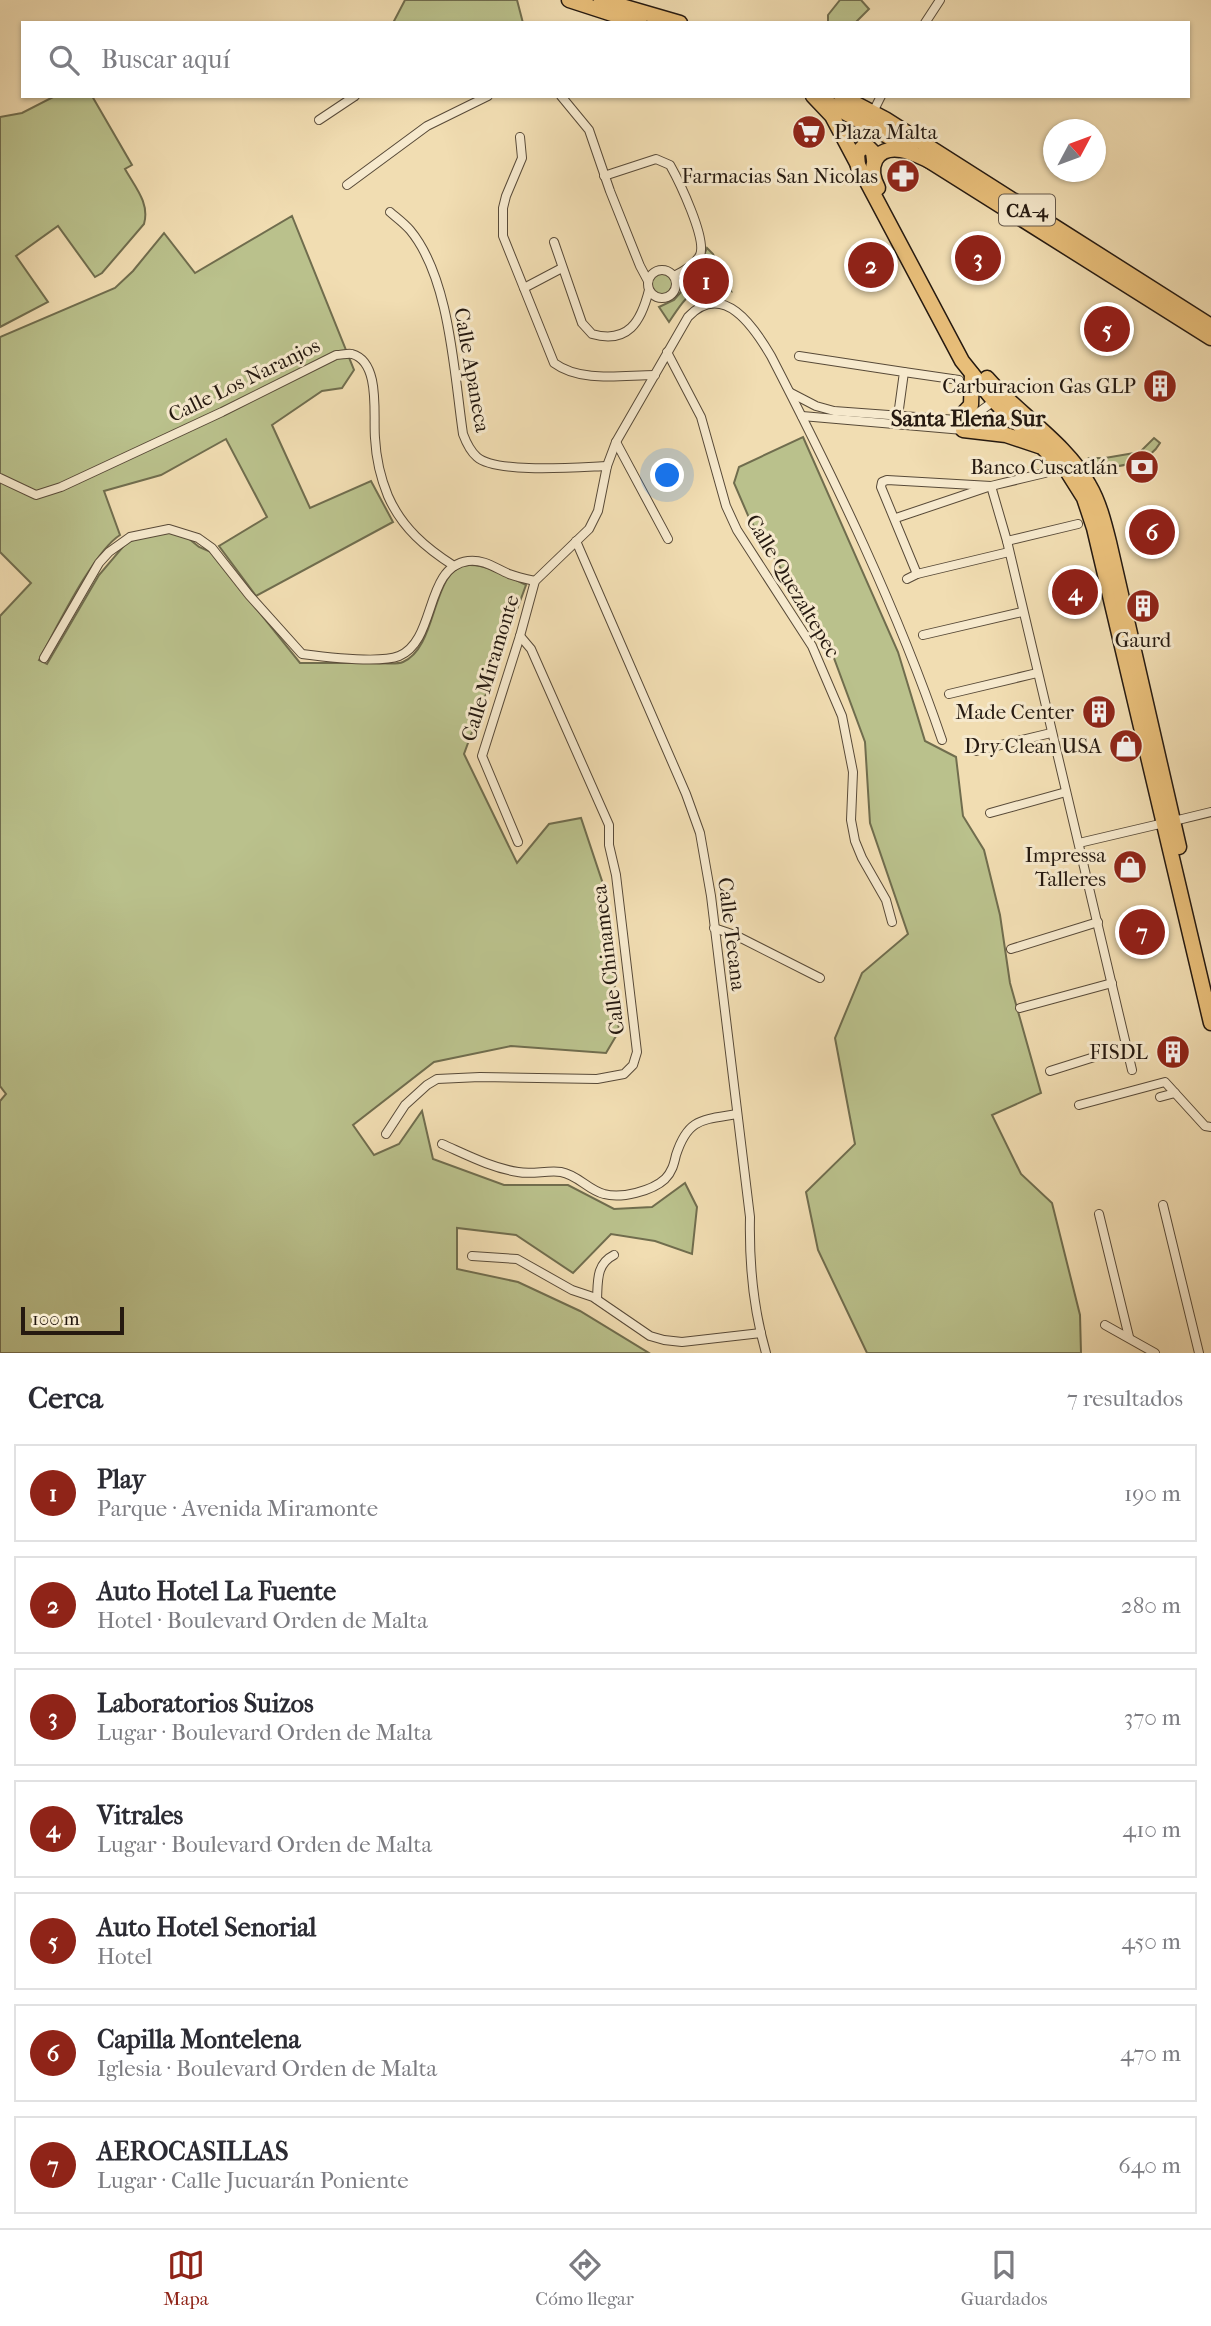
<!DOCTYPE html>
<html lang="es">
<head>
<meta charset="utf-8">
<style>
	body { margin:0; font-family:"IM FELL French Canon",serif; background:#f2f2f3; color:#2b2b33 }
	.compass { position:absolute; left:1043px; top:119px; width:63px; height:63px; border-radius:50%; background:#fff; box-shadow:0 2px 5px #0004; rotate:49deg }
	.scale { position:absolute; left:21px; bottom:18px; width:103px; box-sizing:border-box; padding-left:7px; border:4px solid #251910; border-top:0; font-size:19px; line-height:24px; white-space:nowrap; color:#251910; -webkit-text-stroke:5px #f6e9cd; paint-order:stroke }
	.you { position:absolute; left:668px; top:476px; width:24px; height:24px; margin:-18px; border:5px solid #fff; border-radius:50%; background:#1a73e8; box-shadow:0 0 0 10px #1a73e833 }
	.badge { display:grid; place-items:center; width:46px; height:46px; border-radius:50%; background:#8f2418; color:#fff; font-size:23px; font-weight:700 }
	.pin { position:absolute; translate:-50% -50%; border:4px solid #fff; box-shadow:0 2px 7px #0006 }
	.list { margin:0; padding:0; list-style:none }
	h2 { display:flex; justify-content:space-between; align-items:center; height:91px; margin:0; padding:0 28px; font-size:30px }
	h2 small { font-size:23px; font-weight:400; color:#7c7c81 }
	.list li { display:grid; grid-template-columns:46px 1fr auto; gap:21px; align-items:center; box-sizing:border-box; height:98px; margin:0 14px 14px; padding:0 14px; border:2px solid #e1e1e2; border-radius:0px }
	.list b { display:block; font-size:26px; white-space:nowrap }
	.list p { margin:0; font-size:23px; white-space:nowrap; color:#7c7c81 }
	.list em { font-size:23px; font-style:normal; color:#7c7c81 }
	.icon { flex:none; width:38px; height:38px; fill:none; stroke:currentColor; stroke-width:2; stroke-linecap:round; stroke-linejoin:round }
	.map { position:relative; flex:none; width:1211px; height:1353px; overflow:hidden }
	.search { position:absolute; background:#fff; box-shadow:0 2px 5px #0004; left:21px; right:21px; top:21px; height:77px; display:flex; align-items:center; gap:18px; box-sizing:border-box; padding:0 24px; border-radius:0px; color:#7c7c81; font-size:26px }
	.sheet { height:875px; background:#fff }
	nav { display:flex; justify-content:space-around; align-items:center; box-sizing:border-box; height:98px; border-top:2px solid #e1e1e2; background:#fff; font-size:19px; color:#7c7c81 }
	nav a { display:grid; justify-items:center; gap:4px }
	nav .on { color:#8f2418 }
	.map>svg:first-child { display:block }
	.green { fill:#bac18c; stroke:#706d4e; stroke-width:2 }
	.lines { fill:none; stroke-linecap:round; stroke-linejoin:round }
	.street-casing { stroke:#584a38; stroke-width:10 }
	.highway-casing { stroke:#251910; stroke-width:17 }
	.street { stroke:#f6e9cd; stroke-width:8 }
	.highway { stroke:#e8be79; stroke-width:14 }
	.labels { text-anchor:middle; stroke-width:6; stroke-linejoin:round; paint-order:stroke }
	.shield { fill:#f6e9cd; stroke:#645749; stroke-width:2 }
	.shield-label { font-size:19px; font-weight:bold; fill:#251910 }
	.poi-label { font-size:21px; fill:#251910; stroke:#f6e9cd; text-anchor:end }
	.street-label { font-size:21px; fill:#251910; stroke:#f6e9cd }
	.neighbourhood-label { font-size:23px; font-weight:bold; fill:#251910; stroke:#f6e9cd }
</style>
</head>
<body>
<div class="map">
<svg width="1211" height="1353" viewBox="0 0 1211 1353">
	<rect width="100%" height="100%" fill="#f1ddb2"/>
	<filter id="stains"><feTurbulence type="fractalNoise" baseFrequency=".00286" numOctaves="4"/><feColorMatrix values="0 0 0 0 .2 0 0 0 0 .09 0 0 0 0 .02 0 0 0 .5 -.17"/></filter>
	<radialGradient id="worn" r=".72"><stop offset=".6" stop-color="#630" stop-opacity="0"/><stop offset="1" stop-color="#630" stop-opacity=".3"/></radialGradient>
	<g class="green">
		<polygon points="405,0 517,0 523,23 393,23"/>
		<polygon points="840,0 861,0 869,9 855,23 828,23 828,15"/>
		<path d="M 55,96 L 92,96 L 132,165 L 125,169 C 135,187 150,203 144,224 L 102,273 L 95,277 L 58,226 L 16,256 L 48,302 L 0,327 L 0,117 L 22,113 Z"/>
		<path d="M 292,216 L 354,370 L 342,388 L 322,391 L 272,425 L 310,508 L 371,481 L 393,522 L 256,596 L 219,546 L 267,517 L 226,439 L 161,475 L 104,491 L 120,535 C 93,552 56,629 39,660 L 47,664 L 99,575 L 127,542 L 150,535 L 169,532 L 188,538 L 199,547 L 211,552 L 300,663 C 325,663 350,663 376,663 C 384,663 396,665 403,662 C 439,647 431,564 470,565 C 489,565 509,577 526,585 L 464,754 L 517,863 L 549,824 L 581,818 L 606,893 L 619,1031 L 606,1053 L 511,1046 L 434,1062 L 353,1125 L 374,1155 L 399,1144 L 422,1111 L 433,1159 L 504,1185 L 568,1185 L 614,1209 L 652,1207 L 685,1183 L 697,1207 L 692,1254 L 655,1241 L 611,1234 L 573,1273 L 516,1235 L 457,1228 L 457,1269 L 518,1282 L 580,1311 L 649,1353 L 0,1353 L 0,1101 L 6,1094 L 0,1086 L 0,616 L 31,583 L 0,552 L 0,337 L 115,288 L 133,271 L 164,233 L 195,273 Z"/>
		<path d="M 707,248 L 713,254 L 731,291 C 697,279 687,295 669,322 L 659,307 L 674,300 L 681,292 L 686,278 L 700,263 Z"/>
		<circle cx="662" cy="284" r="11"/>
		<polygon points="803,437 898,652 925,741 956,757 963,816 984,850 1000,915 1010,983 1041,1093 992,1115 1021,1174 1052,1203 1080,1315 1081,1353 867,1353 818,1250 806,1192 855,1144 835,1038 862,973 908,934 870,823 865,742 828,642 750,520 734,483 739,467"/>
		<path d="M 1154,438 L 1160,443 C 1147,466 1117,466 1093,470 L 1089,458 L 1105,458 L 1140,452 Z"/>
	</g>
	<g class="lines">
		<g class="street-casing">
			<g id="street">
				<polyline points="925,23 940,0"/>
				<polyline points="561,96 589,130 610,191 640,266 648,281"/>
				<polyline points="873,112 881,96"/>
				<polyline points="319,120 355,96"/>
				<path d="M 520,137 L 522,158 L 506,196 L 503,208 L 503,236 L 554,363 C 581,383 623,375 655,375"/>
				<path d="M 604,176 L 656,159 L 670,165 C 679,181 707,239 700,255 C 695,265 684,271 674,276"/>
				<polyline points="347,185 427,126 488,96"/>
				<path d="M 390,212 C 397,218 404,223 410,230 C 450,278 454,373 463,434 C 466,442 470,451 477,457 C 496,474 580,467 607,466"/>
				<path d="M 554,242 L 582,323 L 592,334 C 628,344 641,322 649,290"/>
				<circle cx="662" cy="284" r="14"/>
				<polyline points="524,288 562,268"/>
				<polyline points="667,352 701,417 726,506 737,530 812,646 842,716 853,772 851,820 855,841 862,858 886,900 892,922"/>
				<polyline points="799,356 904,372 898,416"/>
				<polyline points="904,372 959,380"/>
				<polyline points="791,393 816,406 834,411 957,420 971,418 994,401"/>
				<polyline points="802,416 963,430 978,427 1004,410"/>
				<polyline points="616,442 668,539"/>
				<path d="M 0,478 L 36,495 L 61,487 L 222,412 L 336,355 C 341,355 348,353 352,354 C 381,362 373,415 375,438 C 376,457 381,479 388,496 C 402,528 426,548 454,566"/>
				<polyline points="991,486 1007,541 1132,1070"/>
				<polyline points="896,518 991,486 1045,473"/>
				<path d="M 576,541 L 686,794 L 700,833 L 711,896 L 750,1217 C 749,1263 753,1308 766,1353"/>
				<polyline points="1007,541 1078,524"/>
				<polyline points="917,574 881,487 882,482 887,480 991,486"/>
				<polyline points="907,579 917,574 1009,552"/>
				<polyline points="923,635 1022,612"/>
				<path d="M 44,658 L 99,563 L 109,552 L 130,537 L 169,529 L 198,538 L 212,548 L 249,595 L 302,654 C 325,657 379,664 399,656 C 437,640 424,567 468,561 C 484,559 495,568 509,574 C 517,577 526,579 535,581"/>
				<polyline points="949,694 1037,673"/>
				<polyline points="976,751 1051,733"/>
				<polyline points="990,813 1066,792"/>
				<polyline points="1174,821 1211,812"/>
				<path d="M 518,842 L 482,756 L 520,636 L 535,581 L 589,529 L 598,511 L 607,466 L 616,442 L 688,317 C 723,280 754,327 771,356 C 835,480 897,608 942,740"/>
				<polyline points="1079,843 1164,823"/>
				<polyline points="714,928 735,935 820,978"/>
				<polyline points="1011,949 1098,922"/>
				<polyline points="1020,1008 1112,983"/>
				<polyline points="1050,1071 1126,1047"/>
				<polyline points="1160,1097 1175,1093"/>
				<polyline points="1079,1105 1165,1082 1205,1126 1211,1127"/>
				<polyline points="386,1134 405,1105 427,1085 437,1079 480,1077 597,1079 624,1074 633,1065 637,1052 616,875 609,845 609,825 531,649 520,636"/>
				<path d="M 442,1144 C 467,1155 492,1168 518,1172 C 532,1175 547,1170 561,1172 C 578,1175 588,1190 604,1194 C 621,1199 652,1191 665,1179 C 672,1172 674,1164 676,1155 C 688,1118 702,1120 737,1114"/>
				<polyline points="1163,1205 1199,1353"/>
				<polyline points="1099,1214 1129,1337"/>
				<polyline points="472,1256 517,1259 572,1290 593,1297 650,1336 664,1340 682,1342 761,1333"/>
				<path d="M 597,1299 C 598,1281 596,1264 614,1255"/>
				<polyline points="1105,1325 1155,1353"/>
			</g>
		</g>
		<g class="highway-casing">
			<g id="highway">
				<polyline points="569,0 640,23"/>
				<polyline points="601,0 680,23"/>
				<polyline points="813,96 832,116 962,361 994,401 1067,471 1084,498 1094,528 1211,1023"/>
				<polyline points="841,96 885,119 1211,326"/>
				<polyline points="824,101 911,149"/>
				<polyline points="928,160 1211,338"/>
				<polyline points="858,167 857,153 863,147 868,147 873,152 874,160"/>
				<path d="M 878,188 C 867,167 875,146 901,150 C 913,152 923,158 934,163"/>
				<path d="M 987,378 C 1018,414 1067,444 1089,485 C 1099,502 1104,522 1109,542 L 1179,847"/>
				<polyline points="957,420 971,405 972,374"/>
				<polyline points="963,430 1006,435 1039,446"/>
			</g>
		</g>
		<use href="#street" class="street"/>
		<use href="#highway" class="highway"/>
	</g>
	<defs>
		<g id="supermarket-disc" transform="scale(1.75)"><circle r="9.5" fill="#8f2418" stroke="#f6e9cd"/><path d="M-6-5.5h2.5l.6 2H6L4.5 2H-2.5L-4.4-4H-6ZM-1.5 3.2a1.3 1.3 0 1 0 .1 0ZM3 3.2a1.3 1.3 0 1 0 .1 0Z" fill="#fff"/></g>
		<g id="pharmacy-disc" transform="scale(1.75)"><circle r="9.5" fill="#8f2418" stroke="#f6e9cd"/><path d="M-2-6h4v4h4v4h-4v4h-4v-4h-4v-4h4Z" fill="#fff"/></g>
		<g id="building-disc" transform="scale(1.75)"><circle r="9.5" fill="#8f2418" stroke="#f6e9cd"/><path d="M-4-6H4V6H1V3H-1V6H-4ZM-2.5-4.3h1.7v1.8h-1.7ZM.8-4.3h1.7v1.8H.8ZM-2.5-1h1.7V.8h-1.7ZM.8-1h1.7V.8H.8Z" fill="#fff"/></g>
		<g id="bank-disc" transform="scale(1.75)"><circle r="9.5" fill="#8f2418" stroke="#f6e9cd"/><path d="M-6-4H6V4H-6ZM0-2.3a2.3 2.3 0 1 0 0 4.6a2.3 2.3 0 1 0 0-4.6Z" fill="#fff"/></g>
		<g id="shop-disc" transform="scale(1.75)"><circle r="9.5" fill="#8f2418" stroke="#f6e9cd"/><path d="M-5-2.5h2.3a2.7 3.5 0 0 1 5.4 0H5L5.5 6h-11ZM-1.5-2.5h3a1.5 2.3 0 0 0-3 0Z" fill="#fff"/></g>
	</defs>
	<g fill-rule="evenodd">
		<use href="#supermarket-disc" x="809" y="132"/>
		<use href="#pharmacy-disc" x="903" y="176"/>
		<use href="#building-disc" x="1160" y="386"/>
		<use href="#bank-disc" x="1142" y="467"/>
		<use href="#building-disc" x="1143" y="606"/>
		<use href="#building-disc" x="1099" y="712"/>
		<use href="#shop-disc" x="1126" y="746"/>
		<use href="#shop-disc" x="1130" y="867"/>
		<use href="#building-disc" x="1173" y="1052"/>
	</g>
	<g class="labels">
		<rect class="shield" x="999" y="194.5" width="56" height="31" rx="5"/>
		<g class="shield-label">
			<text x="1027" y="217">CA-4</text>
		</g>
		<g class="poi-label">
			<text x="834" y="139" text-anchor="start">Plaza Malta</text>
			<text x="878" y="183">Farmacias San Nicolas</text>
			<text x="1136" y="393">Carburacion Gas GLP</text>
			<text x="1118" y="474">Banco Cuscatlán</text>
			<text x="1143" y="647" text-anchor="middle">Gaurd</text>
			<text x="1074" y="719">Made Center</text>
			<text x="1102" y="753">Dry Clean USA</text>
			<text x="1106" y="862">Impressa<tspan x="1106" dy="24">Talleres</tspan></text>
			<text x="1148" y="1059">FISDL</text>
		</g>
		<g class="street-label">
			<text transform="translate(472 370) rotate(80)" y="7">Calle Apaneca</text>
			<text transform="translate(244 380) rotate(-26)" y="7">Calle Los Naranjos</text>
			<text transform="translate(793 586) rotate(59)" y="7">Calle Quezaltepec</text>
			<text transform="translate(490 668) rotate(-73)" y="7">Calle Miramonte</text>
			<text transform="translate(732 934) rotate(83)" y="7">Calle Tecana</text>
			<text transform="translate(608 960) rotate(-97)" y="7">Calle Chinameca</text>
		</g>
		<g class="neighbourhood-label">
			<text x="968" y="426">Santa Elena Sur</text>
		</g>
	</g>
	<rect width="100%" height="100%" filter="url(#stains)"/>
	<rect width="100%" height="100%" fill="url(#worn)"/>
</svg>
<svg class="compass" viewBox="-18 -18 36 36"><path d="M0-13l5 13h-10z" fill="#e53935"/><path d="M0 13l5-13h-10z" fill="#7c7c81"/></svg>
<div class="scale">100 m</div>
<div class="you"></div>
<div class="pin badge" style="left:706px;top:281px">1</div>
<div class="pin badge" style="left:871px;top:265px">2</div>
<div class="pin badge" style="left:978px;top:258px">3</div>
<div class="pin badge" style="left:1075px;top:592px">4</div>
<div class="pin badge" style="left:1107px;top:329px">5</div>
<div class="pin badge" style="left:1152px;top:532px">6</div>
<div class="pin badge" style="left:1142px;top:932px">7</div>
<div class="search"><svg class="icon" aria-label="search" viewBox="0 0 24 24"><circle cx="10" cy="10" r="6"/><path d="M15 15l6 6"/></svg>Buscar aquí</div>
</div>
<section class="sheet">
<h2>Cerca<small>7 resultados</small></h2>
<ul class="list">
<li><span class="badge">1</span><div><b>Play</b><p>Parque · Avenida Miramonte</p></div><em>190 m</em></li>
<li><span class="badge">2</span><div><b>Auto Hotel La Fuente</b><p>Hotel · Boulevard Orden de Malta</p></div><em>280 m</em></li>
<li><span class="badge">3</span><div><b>Laboratorios Suizos</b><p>Lugar · Boulevard Orden de Malta</p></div><em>370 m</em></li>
<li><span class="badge">4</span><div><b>Vitrales</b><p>Lugar · Boulevard Orden de Malta</p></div><em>410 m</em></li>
<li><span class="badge">5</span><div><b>Auto Hotel Senorial</b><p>Hotel</p></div><em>450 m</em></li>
<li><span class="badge">6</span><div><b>Capilla Montelena</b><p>Iglesia · Boulevard Orden de Malta</p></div><em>470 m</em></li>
<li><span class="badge">7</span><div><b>AEROCASILLAS</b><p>Lugar · Calle Jucuarán Poniente</p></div><em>640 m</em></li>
</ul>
</section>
<nav>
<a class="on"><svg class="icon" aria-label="map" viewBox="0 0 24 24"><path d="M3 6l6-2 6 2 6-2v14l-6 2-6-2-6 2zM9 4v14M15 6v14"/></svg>Mapa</a>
<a><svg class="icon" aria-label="directions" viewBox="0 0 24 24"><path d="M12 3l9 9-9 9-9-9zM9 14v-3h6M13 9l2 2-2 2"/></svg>Cómo llegar</a>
<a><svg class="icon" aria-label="saved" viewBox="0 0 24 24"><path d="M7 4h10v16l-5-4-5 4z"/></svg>Guardados</a>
</nav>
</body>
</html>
